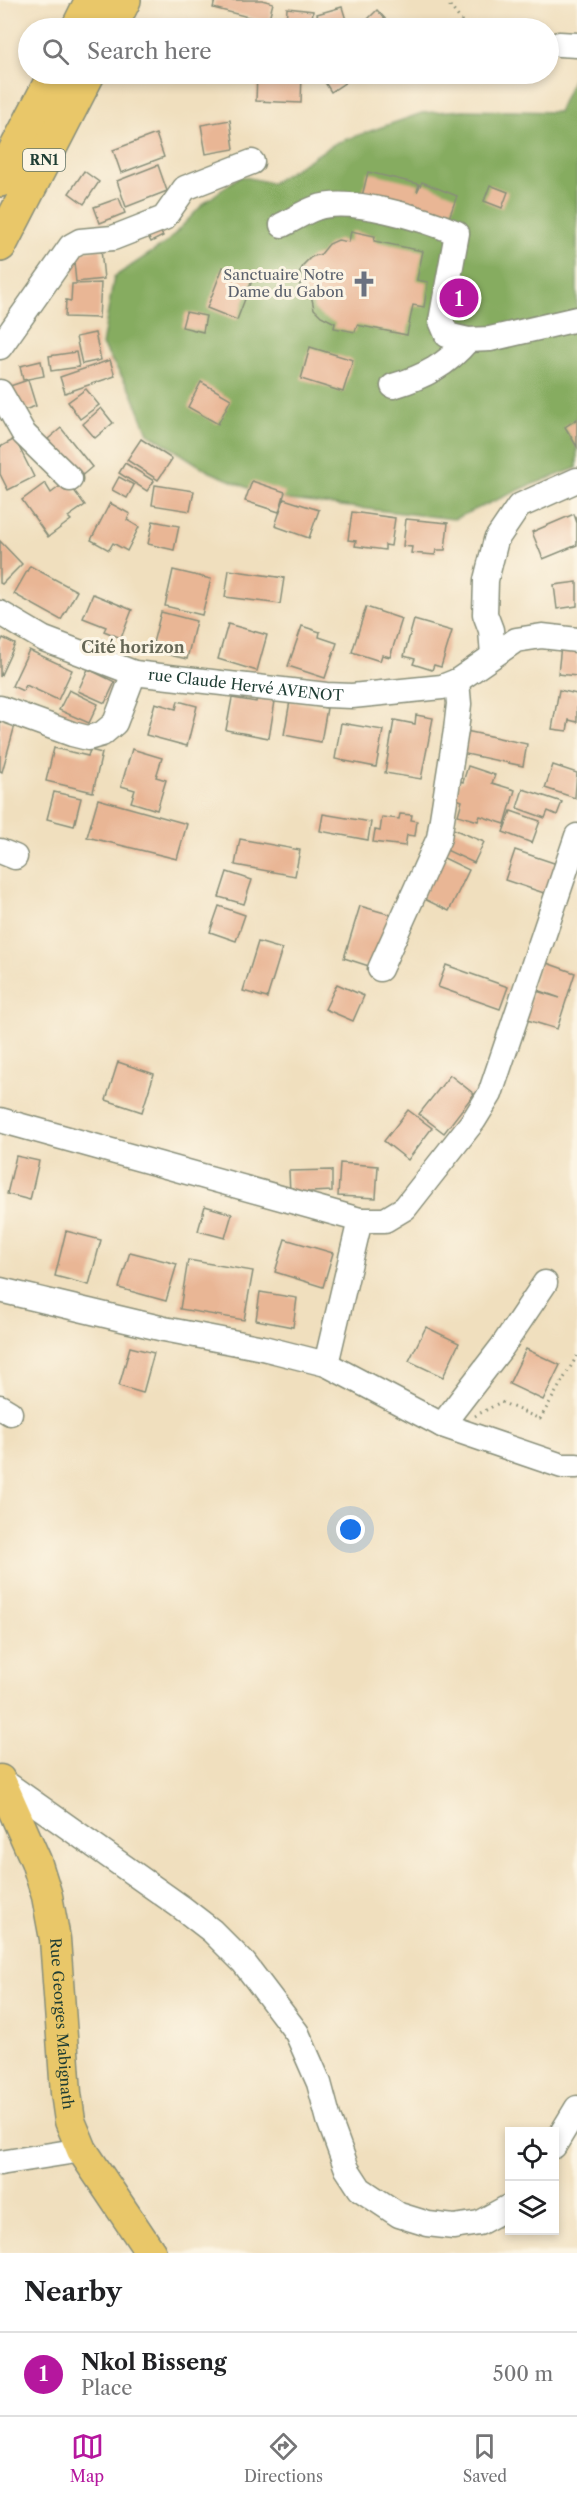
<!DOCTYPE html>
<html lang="en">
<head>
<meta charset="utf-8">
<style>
	body { margin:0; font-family:"Libre Caslon Text",serif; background:#f2f2f2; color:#202124 }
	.controls { position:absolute; right:18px; bottom:18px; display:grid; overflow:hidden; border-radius:0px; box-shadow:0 3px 9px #0003 }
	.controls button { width:54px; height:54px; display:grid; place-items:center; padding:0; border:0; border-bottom:2px solid #e0e0e0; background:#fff; color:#202124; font:30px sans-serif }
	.you { position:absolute; left:351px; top:1530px; width:21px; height:21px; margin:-15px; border:4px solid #fff; border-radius:50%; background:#1a73e8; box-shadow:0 0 0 9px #1a73e833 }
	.badge { display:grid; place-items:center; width:39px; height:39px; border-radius:50%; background:#b5179e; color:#fff; font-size:20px; font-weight:700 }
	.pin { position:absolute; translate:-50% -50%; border:3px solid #fff; box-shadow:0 2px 6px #0006 }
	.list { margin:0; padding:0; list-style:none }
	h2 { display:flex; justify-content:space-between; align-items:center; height:78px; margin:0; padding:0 24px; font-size:26px }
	h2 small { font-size:20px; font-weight:400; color:#757577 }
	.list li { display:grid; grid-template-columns:39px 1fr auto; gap:18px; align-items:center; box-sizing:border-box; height:84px; padding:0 24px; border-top:2px solid #e0e0e0 }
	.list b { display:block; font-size:22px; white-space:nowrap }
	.list p { margin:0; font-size:20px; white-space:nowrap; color:#757577 }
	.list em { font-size:20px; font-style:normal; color:#757577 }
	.icon { flex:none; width:33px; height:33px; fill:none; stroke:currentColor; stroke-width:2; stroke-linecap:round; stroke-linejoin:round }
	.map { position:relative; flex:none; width:577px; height:2253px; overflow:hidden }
	.search { position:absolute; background:#fff; box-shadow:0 3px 9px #0003; left:18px; right:18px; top:18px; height:66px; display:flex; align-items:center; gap:15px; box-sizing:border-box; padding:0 21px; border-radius:33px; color:#757577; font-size:22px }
	.sheet { height:162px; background:#fff }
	nav { display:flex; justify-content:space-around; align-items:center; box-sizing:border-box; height:84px; border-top:2px solid #e0e0e0; background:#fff; font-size:16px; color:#757577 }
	nav a { display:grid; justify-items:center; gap:3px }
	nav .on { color:#b5179e }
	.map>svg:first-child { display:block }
	.forest { fill:#86ac61; stroke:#52744a; stroke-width:1.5 }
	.building { fill:#e9b695 }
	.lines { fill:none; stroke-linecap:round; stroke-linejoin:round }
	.minor-casing { stroke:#888e79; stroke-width:27 }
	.major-casing { stroke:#888e79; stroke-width:33 }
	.highway-casing { stroke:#888e79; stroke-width:36 }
	.path { stroke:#888e79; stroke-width:3; stroke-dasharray:1.5 4.5; stroke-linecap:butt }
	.minor { stroke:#fff; stroke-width:24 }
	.major { stroke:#e9c769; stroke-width:30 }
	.highway { stroke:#e9c769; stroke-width:33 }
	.labels { text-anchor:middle; stroke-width:6; stroke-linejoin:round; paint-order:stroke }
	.shield { fill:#fcf5e5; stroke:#617469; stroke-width:1.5 }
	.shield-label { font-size:14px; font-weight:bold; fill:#1f3d34 }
	.worship-label { font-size:15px; fill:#5b616d; stroke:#fcf5e5; text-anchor:end }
	.street-label { font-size:15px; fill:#1f3d34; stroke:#fcf5e5 }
	.neighbourhood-label { font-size:16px; font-weight:bold; fill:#666756; stroke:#fcf5e5 }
</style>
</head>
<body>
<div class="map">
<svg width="577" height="2253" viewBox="0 0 577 2253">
	<rect width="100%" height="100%" fill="#fcf5e5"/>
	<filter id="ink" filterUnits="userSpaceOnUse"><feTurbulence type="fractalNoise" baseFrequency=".0167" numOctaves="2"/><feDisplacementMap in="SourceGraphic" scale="12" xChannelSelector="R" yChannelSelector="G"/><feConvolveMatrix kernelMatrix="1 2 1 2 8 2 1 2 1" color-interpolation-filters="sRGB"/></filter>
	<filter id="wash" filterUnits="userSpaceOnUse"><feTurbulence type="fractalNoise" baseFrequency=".008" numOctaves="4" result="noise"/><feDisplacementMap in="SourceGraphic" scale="24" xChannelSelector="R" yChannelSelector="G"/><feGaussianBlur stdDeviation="1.35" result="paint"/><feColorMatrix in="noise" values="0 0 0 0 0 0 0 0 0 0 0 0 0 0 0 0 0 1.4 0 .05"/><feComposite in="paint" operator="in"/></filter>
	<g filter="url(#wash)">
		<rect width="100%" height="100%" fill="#f0dfbe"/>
		<polygon class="forest" points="577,69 577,468 528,486 454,519 272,498 208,471 148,433 131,391 102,345 114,277 166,243 203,204 240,176 272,183 336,143 422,113 463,110 558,112"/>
		<g id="blocks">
			<g class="building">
				<polygon points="215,0 262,0 273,3 268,22 213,8"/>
				<polygon points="342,7 346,20 321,28 317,14"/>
				<polygon points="287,8 313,11 311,27 286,24"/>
				<polygon points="377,10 390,24 386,28 365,28 362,25"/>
				<polygon points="191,24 206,28 190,28"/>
				<polygon points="257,74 302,74 301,103 256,101"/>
				<polygon points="325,74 341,74 346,82 331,92 321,76"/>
				<polygon points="230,120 234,149 206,154 201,125"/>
				<polygon points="156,134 164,157 121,173 113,150"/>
				<polygon points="158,165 167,191 126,207 117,181"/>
				<polygon points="84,171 99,182 84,204 69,193"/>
				<polygon points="368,172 419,184 417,192 422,182 457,196 449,218 414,204 413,209 362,196"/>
				<polygon points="490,185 508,192 502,208 484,201"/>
				<polygon points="119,198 125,213 100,223 94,207"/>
				<polygon points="156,224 163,236 151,242 145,230"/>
				<polygon points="351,231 375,236 374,241 423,251 417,280 428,282 424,307 413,305 407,335 357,325 355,332 334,328 335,323 321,316 314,309 312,299 300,286 300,272 304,264 311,257 321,254 329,244 338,240 349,242"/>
				<polygon points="101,249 104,279 76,282 73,252"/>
				<polygon points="223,267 253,278 237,320 207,308"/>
				<polygon points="101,283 99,318 65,317 66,300 71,301 72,284"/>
				<polygon points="186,312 206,316 203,332 182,327"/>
				<polygon points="95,333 101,360 82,364 76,337"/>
				<polygon points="310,347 353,360 343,392 301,379"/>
				<polygon points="76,352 79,367 51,371 49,356"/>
				<polygon points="110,360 115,376 65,393 60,377"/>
				<polygon points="41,361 44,376 23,380 20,366"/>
				<polygon points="28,380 36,406 18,412 10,386"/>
				<polygon points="201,382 231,399 218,424 188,407"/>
				<polygon points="86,389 99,405 80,419 68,402"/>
				<polygon points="101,408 113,423 95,438 83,424"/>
				<polygon points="577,419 577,447 565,427"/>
				<polygon points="61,428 92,467 79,478 48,439"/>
				<polygon points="15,439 34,477 8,490 0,474 0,447"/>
				<polygon points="141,439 172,459 158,480 127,460"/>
				<polygon points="125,463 154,481 147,491 119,473"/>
				<polygon points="119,477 134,485 127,498 112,490"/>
				<polygon points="67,481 85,505 68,517 71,520 48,537 22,500 45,483 51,493"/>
				<polygon points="252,481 285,492 279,512 245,501"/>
				<polygon points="155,485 194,491 190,511 152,505"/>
				<polygon points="284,499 319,510 309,538 275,526"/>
				<polygon points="110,503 130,514 127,520 139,527 127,551 113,543 109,550 91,540"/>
				<polygon points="352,512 395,518 391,546 385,545 385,550 355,546 356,541 348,540"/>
				<polygon points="574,514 577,523 577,545 543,559 532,532"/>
				<polygon points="406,519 448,523 445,550 436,550 435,555 411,553 412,547 403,546"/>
				<polygon points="153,521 179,526 174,550 148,544"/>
				<polygon points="0,541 22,564 2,584 0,583"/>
				<polygon points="30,566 77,591 61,620 14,594"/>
				<polygon points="173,570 211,579 202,615 165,606"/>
				<polygon points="229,570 284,578 280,604 225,597"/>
				<polygon points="577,582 577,606 557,609 554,585"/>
				<polygon points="93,594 132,610 121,638 104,631 106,627 83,618"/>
				<polygon points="366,607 402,619 390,657 382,655 380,661 352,652"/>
				<polygon points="161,612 196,621 187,659 165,654 167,647 153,643"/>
				<polygon points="414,620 452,631 441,667 434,665 432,670 413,664 415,659 404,656"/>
				<polygon points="228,624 267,635 257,671 218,659"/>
				<polygon points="302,626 320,632 319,637 337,643 325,678 288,666"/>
				<polygon points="3,638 15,644 0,677 0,644"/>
				<polygon points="561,645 577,647 577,676 558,674"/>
				<polygon points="29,650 72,670 58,700 26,685 23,691 12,686"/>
				<polygon points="88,669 115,682 105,703 78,691"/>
				<polygon points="69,690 98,704 89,723 59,710"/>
				<polygon points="559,690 577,694 577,722 569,720 567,731 552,729"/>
				<polygon points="232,698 256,702 257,698 275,701 269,738 226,730"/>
				<polygon points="178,701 197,706 187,746 146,735 155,703 176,709"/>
				<polygon points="290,701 327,708 321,742 284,735"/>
				<polygon points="416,715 433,718 421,779 385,773 394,720 415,724"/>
				<polygon points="0,720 15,725 2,772 0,771"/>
				<polygon points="341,723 383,730 376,767 335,759"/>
				<polygon points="466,731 527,744 523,766 461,753"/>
				<polygon points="54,748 88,756 90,750 102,753 93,792 46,781"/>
				<polygon points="132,749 162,758 156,777 166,780 157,810 131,802 135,790 121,786"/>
				<polygon points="553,765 577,773 575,798 545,788"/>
				<polygon points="468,766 495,775 492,783 515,790 505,824 480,816 478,821 458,815 462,801 454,798 460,781 463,782"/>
				<polygon points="523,789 562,802 557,815 548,811 545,818 517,808"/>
				<polygon points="54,792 81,798 74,826 47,819"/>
				<polygon points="98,799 187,824 177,859 87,837"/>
				<polygon points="511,811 540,821 532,843 503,832"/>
				<polygon points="323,814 371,822 368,840 320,831"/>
				<polygon points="400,814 412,815 411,820 417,821 415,836 407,835 405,846 373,842 375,830 380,831 382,817 399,819"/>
				<polygon points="451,828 484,842 474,863 442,848"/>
				<polygon points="240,839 300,850 295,876 235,865"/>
				<polygon points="515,850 557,864 547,894 505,880"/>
				<polygon points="442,857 469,870 449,911 422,898"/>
				<polygon points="227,872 252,880 244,904 219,897"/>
				<polygon points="219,906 245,915 236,941 210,932"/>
				<polygon points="360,906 392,915 375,968 344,958"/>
				<polygon points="258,942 282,949 267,998 243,991"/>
				<polygon points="541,961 575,973 557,1029 524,1019 533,990 560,998 532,988"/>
				<polygon points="446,965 508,987 500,1009 438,987"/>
				<polygon points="337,984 364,996 353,1021 325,1009"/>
				<polygon points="118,1062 154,1074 142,1112 106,1100"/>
				<polygon points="450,1075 474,1094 444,1133 419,1114"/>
				<polygon points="408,1110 432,1128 408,1160 384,1141"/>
				<polygon points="16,1156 39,1161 30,1200 7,1194"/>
				<polygon points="340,1163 378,1166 376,1198 338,1196"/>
				<polygon points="332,1170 332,1191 290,1193 289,1171"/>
				<polygon points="205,1206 232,1214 225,1238 198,1231"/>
				<polygon points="66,1231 101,1240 89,1285 55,1276"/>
				<polygon points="285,1239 333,1253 323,1287 275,1272"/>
				<polygon points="130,1252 177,1264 166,1301 119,1288"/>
				<polygon points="188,1260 253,1271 244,1320 180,1309"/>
				<polygon points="260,1292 297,1298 293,1327 256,1320"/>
				<polygon points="426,1327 459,1343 443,1377 409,1361"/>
				<polygon points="130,1347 154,1353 143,1393 119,1386"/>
				<polygon points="526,1349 560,1365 543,1400 509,1384"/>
			</g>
		</g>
	</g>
	<g filter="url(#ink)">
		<use href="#blocks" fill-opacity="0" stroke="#888e79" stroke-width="1.5"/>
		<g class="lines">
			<g class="minor-casing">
				<g id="minor">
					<polyline points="559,44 577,45"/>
					<path d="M 282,225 C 293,220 304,212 316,208 C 349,196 425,219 457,233 L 441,321 L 447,335 L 468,340 L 490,339 L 577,319"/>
					<polyline points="0,347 71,246 80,241 113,238 164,218 185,188 252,162"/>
					<path d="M 393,386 C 424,377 447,365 468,340"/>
					<polyline points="0,392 24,434 70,479"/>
					<path id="s1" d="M 0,613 L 44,639 L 134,673 L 326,695 L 352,696 L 442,687 L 457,681 L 516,640 L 542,636 L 577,640"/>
					<polyline points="493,655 491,630 485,614 486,580 496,540 519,506 577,480"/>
					<polyline points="0,708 72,734 88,738 102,734 115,723 134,673"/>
					<polyline points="0,851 15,857"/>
					<polyline points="380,969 439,838 456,730 459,704 457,681"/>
					<polyline points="0,1120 360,1220 385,1220 405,1208 474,1120 490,1094 577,836"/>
					<polyline points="0,1290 164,1329 263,1348 326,1364 442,1425 562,1466 577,1466"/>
					<polyline points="326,1364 360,1220"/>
					<polyline points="0,1407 10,1413"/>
					<polyline points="442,1425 502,1347 545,1283"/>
					<polyline points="0,1779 181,1907 212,1931 244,1963 297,2033 319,2083 329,2120 347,2169 360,2189 399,2215 428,2224 454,2227 479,2223 510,2206"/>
					<polyline points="554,2146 577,2108"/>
					<polyline points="0,2163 82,2150"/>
				</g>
			</g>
			<g class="major-casing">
				<g id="major">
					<path id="s2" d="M 0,1780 L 36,1861 L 47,1896 L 55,1939 L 66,2093 L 70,2121 L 82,2150 L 151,2253"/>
				</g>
			</g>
			<g class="highway-casing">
				<g id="highway">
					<polyline points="78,28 92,0"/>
					<polyline points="110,28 124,0"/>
					<polyline points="0,180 55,74"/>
					<polyline points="0,245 88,74"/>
				</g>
			</g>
			<g class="path">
				<polyline points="451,0 450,6 467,28"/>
				<polyline points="475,1416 501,1402 540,1419 577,1356"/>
			</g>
			<use href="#minor" class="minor"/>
			<use href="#major" class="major"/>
			<use href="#highway" class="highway"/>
		</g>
	</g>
	<defs>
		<g id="church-bare" transform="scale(2.07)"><path d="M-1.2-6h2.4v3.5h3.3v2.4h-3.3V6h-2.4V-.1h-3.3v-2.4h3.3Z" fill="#6b7280" stroke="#fcf5e5" stroke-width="2.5" paint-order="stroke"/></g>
	</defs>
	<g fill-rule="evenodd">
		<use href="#church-bare" x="364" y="284"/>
	</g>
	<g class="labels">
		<rect class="shield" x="23" y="149" width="42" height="22" rx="4.5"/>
		<g class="shield-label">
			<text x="44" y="165">RN1</text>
		</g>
		<g class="worship-label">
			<text x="344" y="280">Sanctuaire Notre<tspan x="344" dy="17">Dame du Gabon</tspan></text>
		</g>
		<g class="street-label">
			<text dy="5" stroke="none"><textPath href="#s1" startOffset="260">rue Claude Hervé AVENOT</textPath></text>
			<text dy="5" stroke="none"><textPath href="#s2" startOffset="254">Rue Georges Mabignath</textPath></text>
		</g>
		<g class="neighbourhood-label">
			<text x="133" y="653">Cité horizon</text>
		</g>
	</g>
</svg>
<div class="controls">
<button><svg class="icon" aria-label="locate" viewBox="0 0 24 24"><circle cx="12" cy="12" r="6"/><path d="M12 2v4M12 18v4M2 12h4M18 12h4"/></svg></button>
<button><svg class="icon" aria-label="layers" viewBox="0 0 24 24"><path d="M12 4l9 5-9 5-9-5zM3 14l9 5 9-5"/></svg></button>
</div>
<div class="you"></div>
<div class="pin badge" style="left:459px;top:298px">1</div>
<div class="search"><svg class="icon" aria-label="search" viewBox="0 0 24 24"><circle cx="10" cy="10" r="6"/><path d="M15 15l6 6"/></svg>Search here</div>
</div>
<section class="sheet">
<h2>Nearby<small></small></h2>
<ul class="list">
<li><span class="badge">1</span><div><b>Nkol Bisseng</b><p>Place</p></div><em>500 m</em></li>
</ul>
</section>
<nav>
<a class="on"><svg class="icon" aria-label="map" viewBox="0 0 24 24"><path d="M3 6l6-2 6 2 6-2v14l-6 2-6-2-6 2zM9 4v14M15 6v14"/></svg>Map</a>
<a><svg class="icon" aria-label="directions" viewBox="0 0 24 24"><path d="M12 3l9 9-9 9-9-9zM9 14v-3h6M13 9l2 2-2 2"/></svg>Directions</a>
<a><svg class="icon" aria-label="saved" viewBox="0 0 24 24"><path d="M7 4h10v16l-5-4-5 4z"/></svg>Saved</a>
</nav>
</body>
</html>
